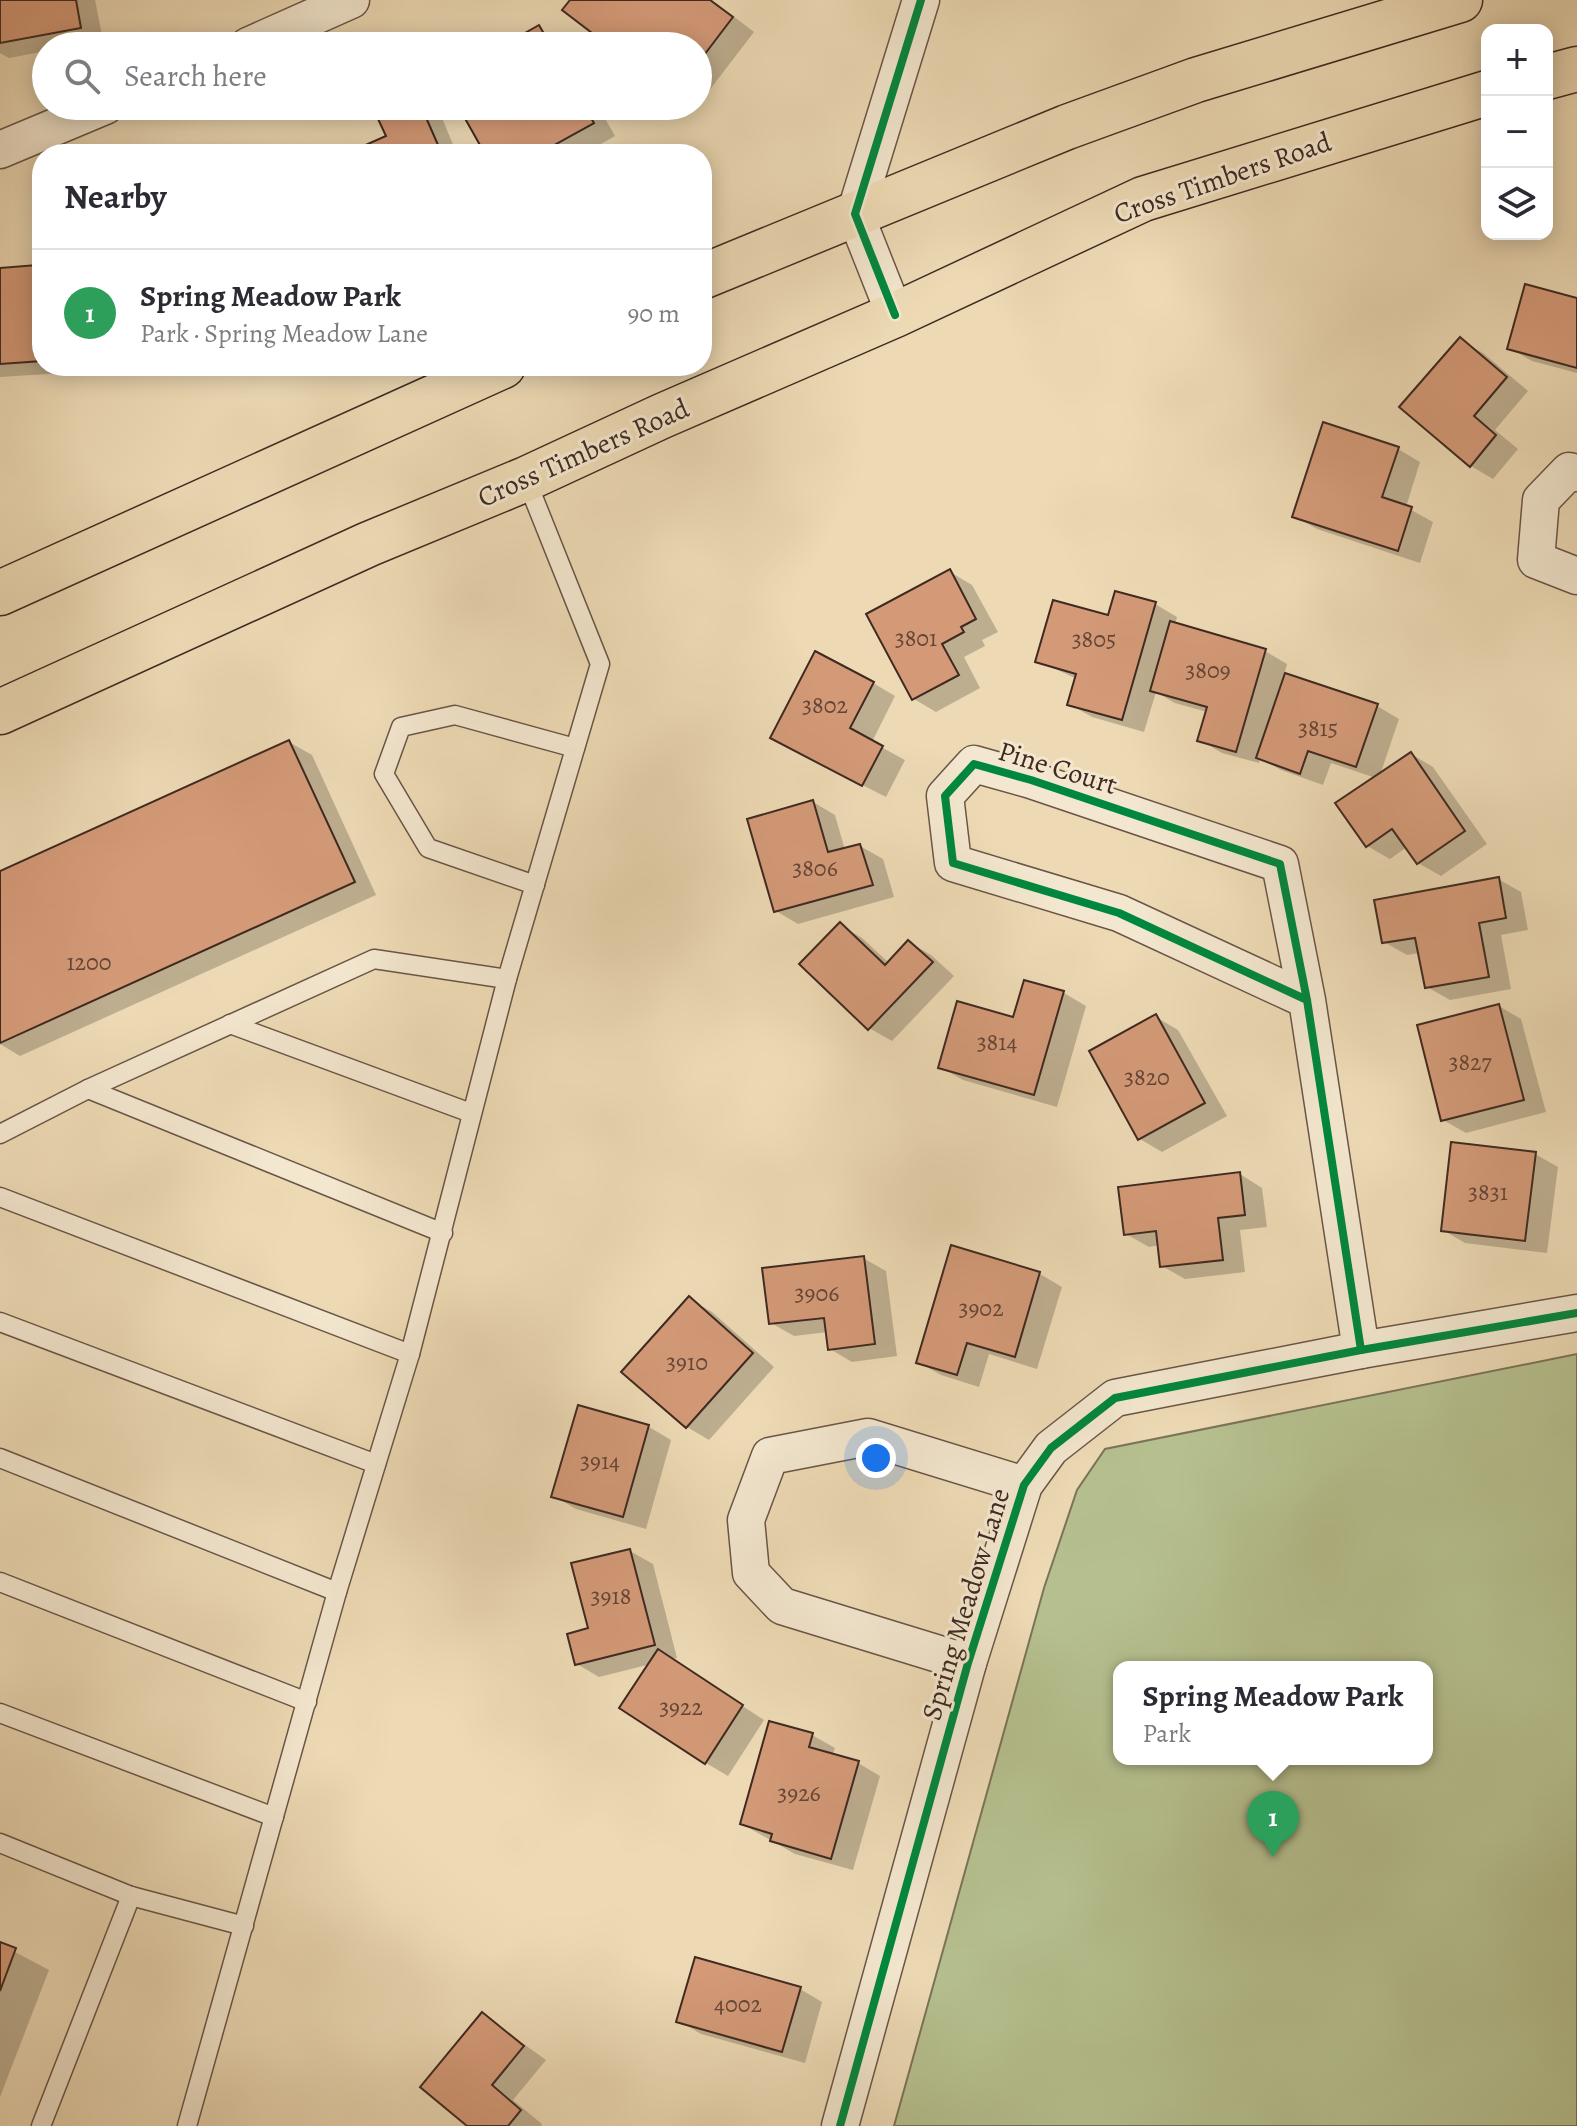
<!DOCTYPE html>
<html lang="en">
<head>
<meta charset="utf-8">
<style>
	body { margin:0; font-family:Alegreya,serif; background:#f2f2f3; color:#2b2b33 }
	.controls { position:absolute; right:24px; top:24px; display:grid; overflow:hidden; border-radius:16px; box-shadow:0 4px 20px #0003 }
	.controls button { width:72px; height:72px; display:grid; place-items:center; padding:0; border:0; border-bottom:2px solid #e1e1e2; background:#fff; color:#2b2b33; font:40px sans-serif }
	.you { position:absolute; left:876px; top:1458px; width:28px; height:28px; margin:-20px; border:6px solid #fff; border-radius:50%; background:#1a73e8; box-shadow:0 0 0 12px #1a73e833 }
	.badge { display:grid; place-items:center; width:52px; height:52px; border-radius:50%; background:#db2777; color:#fff; font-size:26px; font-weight:700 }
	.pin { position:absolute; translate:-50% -66px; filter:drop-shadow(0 2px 4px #0008) }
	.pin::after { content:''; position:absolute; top:42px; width:28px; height:24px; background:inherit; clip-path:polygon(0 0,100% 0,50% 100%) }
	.popup { position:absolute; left:1113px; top:1661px; width:320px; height:104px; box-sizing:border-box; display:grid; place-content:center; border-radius:16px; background:#fff; filter:drop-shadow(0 2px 6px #0005); font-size:26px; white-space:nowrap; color:#7c7c81 }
	.popup b { font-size:30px; color:#2b2b33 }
	.popup::after { content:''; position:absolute; left:50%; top:100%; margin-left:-16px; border:16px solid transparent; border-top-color:#fff }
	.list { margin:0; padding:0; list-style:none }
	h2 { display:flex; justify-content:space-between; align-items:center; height:104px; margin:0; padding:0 32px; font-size:34px }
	h2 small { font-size:26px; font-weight:400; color:#7c7c81 }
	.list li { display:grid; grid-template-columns:52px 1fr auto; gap:24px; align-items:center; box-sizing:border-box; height:128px; padding:0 32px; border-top:2px solid #e1e1e2 }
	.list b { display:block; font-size:30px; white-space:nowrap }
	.list p { margin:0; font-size:26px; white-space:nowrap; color:#7c7c81 }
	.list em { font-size:26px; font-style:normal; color:#7c7c81 }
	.icon { flex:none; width:44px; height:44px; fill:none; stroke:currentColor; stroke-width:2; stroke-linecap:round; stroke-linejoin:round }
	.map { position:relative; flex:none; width:1577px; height:2126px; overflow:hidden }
	.search { position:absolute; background:#fff; box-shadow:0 4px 20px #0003; left:32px; top:32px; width:680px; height:88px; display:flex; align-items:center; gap:20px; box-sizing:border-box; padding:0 28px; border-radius:44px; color:#7c7c81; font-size:30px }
	.panel { position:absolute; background:#fff; box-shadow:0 4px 20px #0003; left:32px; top:144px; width:680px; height:232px; border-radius:32px }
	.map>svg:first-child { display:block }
	.green { fill:#b6c08f; stroke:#7a7458; stroke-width:2; fill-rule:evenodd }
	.shadow { fill:#0003 }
	.building { fill:#d49a78; stroke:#3f2921; stroke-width:2 }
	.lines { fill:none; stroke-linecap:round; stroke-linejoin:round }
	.lane-casing { stroke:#6a5546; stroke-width:21 }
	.street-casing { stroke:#6a5546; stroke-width:39 }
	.primary-casing { stroke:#3f2921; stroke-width:47 }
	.lane { stroke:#f3e7cf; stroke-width:18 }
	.street { stroke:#f3e7cf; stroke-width:36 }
	.primary { stroke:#eddab5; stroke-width:44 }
	.cycleway-casing { stroke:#f3e7cf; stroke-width:13 }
	.cycleway { stroke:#00873e; stroke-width:8 }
	.labels { text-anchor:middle; stroke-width:6; stroke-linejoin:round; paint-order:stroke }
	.number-label { font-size:24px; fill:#644537 }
	.street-label { font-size:28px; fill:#3f2921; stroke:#f3e7cf }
</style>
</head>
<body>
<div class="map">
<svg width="1577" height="2126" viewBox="0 0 1577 2126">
	<rect width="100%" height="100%" fill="#eddab5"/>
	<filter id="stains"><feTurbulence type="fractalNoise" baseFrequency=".0025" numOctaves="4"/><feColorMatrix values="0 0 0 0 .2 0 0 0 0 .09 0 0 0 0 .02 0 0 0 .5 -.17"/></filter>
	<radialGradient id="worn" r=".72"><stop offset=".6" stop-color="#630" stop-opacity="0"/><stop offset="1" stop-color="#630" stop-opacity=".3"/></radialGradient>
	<path class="green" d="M 1577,1354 L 1577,2126 L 894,2126 L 1044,1588 L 1077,1490 L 1105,1449 ZM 1119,1667 L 1427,1667 L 1427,1759 L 1119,1759 Z"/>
	<g class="shadow">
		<polygon points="0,0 95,0 103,40 46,46 46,51 9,58 0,53"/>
		<polygon points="572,0 712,0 754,32 698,105 698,46 613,46"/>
		<polygon points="539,28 565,46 506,46"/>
		<polygon points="376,106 437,106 457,154 357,154 389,137"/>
		<polygon points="460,106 598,106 615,136 583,154 487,154"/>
		<polygon points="291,150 299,154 280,154"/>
		<polygon points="36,267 42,270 42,366 65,366 65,373 0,377 0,270"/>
		<polygon points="1577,301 1577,373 1532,361 1509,348"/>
		<polygon points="1460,340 1483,353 1528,391 1495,430 1518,449 1493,479 1471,466"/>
		<polygon points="1398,449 1420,462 1406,507 1433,522 1420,563 1317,529 1294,516"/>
		<polygon points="950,572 972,585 998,632 982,640 985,646 964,657 980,688 936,712 914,699"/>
		<polygon points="1155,604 1177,617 1175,625 1265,651 1287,664 1284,675 1377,706 1399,719 1380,775 1411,754 1433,767 1487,844 1441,876 1418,863 1407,847 1390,859 1367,846 1376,778 1331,763 1323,785 1281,770 1260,758 1259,763 1222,753 1200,740 1207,712 1175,703 1156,692 1144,732 1092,717 1069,704 1077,679 1038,661 1109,618"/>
		<polygon points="873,683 895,696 872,742 905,760 886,797 795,751"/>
		<polygon points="289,742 312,755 376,895 20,1056 0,1044 0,873"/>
		<polygon points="813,802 835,815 845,850 860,846 883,859 894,897 798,924 776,911"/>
		<polygon points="1498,879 1521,892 1528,930 1501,935 1511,989 1450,1000 1427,987 1420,953 1407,955 1384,942"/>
		<polygon points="840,925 862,938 889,963 909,942 931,955 954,976 892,1041 869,1028"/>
		<polygon points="1026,982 1064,993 1086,1006 1057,1107 963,1080 940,1067 1015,1019"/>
		<polygon points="1499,1006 1521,1019 1546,1112 1466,1133 1443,1120"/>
		<polygon points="1156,1017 1178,1030 1227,1116 1162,1152 1140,1139"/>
		<polygon points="1535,1154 1558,1167 1547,1253 1465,1243 1443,1230"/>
		<polygon points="1240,1174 1262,1188 1267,1227 1240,1230 1245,1272 1185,1279 1162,1266 1160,1245 1149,1247 1126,1234"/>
		<polygon points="952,1248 1040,1274 1062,1287 1037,1369 989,1354 979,1387 941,1375 918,1362"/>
		<polygon points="863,1258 886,1271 897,1356 852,1362 830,1349 828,1332 794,1336 771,1323"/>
		<polygon points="689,1299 712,1312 774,1367 709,1440 687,1427"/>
		<polygon points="579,1407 649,1427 671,1440 646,1529 576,1509 554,1496"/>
		<polygon points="630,1551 653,1564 677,1658 671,1659 764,1720 728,1776 706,1763 651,1664 599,1677 577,1664"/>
		<polygon points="812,1735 835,1748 832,1756 858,1763 880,1776 853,1870 795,1854 742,1824"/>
		<polygon points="0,1944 49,1970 0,2097"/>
		<polygon points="800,1989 822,2002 805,2063 701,2034 679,2021"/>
		<polygon points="483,2015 546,2060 513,2100 542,2124 541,2126 470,2126"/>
	</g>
	<g class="building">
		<polygon points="0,0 76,0 81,28 0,43"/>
		<polygon points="570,0 710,0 733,17 698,63 698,46 609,46 562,10"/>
		<polygon points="539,25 551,46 502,46"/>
		<polygon points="372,106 421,106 442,154 355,154 354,150 386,136"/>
		<polygon points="458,106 584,106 594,123 538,154 485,154"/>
		<polygon points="37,265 42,361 0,364 0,268"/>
		<polygon points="1525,284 1577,298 1577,368 1507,349"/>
		<polygon points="1460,337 1507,377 1474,416 1496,435 1470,467 1399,407"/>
		<polygon points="1323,422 1399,447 1382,497 1412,507 1398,551 1292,517"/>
		<polygon points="950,569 976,619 961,627 964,632 942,644 959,675 912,700 866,614"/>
		<polygon points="1115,591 1156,602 1122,720 1067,705 1076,674 1035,662 1053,600 1108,615"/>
		<polygon points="1170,621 1266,649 1236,752 1197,741 1207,707 1150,691"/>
		<polygon points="815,651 874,682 850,728 883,746 862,786 770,738"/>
		<polygon points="1285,673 1378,704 1356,767 1308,751 1300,774 1256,758"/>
		<polygon points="289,740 355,882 0,1043 0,871"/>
		<polygon points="1411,752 1465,831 1417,864 1392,829 1366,847 1335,803"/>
		<polygon points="813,800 828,852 860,844 873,885 774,912 747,819"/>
		<polygon points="1499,877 1506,918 1479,923 1489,977 1425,988 1415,938 1382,943 1374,900"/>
		<polygon points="840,922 885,965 908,940 933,962 868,1030 799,964"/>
		<polygon points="1024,980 1064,991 1034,1095 938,1068 957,1001 1013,1017"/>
		<polygon points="1499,1004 1524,1100 1441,1121 1417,1025"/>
		<polygon points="1156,1014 1205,1103 1138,1140 1089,1051"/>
		<polygon points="1451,1142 1536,1152 1525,1241 1441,1231"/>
		<polygon points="1240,1172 1245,1215 1218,1218 1223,1260 1160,1267 1156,1231 1124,1235 1118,1187"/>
		<polygon points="951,1245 1040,1272 1015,1357 967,1343 957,1375 916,1363"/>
		<polygon points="864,1256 875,1344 828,1350 824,1318 769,1324 762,1268"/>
		<polygon points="689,1296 753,1353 686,1428 621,1372"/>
		<polygon points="578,1405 649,1425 623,1517 551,1497"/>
		<polygon points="630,1549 655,1645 575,1665 567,1634 588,1628 571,1563"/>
		<polygon points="658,1649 743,1705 705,1764 619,1708"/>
		<polygon points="769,1721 813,1733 809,1747 859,1761 831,1859 770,1841 772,1834 740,1824"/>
		<polygon points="0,1942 16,1948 0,1991"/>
		<polygon points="695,1957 801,1987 782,2052 676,2022"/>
		<polygon points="482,2012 524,2046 492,2085 521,2110 508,2126 467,2126 420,2087"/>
	</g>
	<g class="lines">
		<g class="lane-casing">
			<g id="lane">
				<polyline points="535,885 428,848 384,774 401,727 455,715 575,748"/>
				<polyline points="230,1024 471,1113"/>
				<polyline points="88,1089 443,1233"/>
				<polyline points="0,1134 88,1089 374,959 507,979"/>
				<polyline points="0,1197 410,1354"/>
				<polyline points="0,1322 376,1464"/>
				<polyline points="0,1458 337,1592"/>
				<polyline points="0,1582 307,1702"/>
				<polyline points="0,1713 274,1817"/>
				<polyline points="0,1843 131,1896 244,1926"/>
				<polyline points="41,2126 131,1896"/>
				<polyline points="187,2126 337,1592 410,1354 507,979 600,664 526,479"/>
			</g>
		</g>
		<g class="street-casing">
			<g id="street">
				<polyline points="248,46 351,0"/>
				<polyline points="0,150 105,106"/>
				<polyline points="895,315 855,214 921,0"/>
				<polyline points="1577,473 1569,471 1541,500 1536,560 1577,576"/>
				<polyline points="1307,1000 1119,913 953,863 945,796 974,764 1031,780 1280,864 1307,1000 1361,1350"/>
				<polyline points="968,1663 782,1606 751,1573 746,1520 770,1456 868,1437 1024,1485"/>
				<polyline points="840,2126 968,1663 1024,1485 1051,1448 1115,1398 1361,1350 1577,1313"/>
			</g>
		</g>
		<g class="primary-casing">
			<g id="primary">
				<polyline points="1547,77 1577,69"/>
				<polyline points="702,277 1067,127 1196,80 1460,0"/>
				<polyline points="0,593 503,366"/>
				<polyline points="0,712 369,544 526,479 662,416 895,315 1143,199 1487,93"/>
			</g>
		</g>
		<use href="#lane" class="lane"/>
		<use href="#street" class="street"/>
		<use href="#primary" class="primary"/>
		<g class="cycleway-casing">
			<g id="cycleway">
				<polyline points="895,315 855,214 921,0"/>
				<polyline points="1307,1000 1119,913 953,863 945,796 974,764 1031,780 1280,864 1307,1000 1361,1350"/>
				<polyline points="840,2126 968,1663 1024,1485 1051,1448 1115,1398 1361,1350 1577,1313"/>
			</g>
		</g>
		<use href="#cycleway" class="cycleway"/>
	</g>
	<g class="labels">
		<g class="number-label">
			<text x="916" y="646">3801</text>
			<text x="1094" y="647">3805</text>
			<text x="1208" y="678">3809</text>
			<text x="825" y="713">3802</text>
			<text x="1318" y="736">3815</text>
			<text x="815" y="876">3806</text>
			<text x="89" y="970">1200</text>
			<text x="997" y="1050">3814</text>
			<text x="1470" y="1070">3827</text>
			<text x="1147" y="1085">3820</text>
			<text x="1488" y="1200">3831</text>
			<text x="817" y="1301">3906</text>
			<text x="981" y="1316">3902</text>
			<text x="687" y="1370">3910</text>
			<text x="600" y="1469">3914</text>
			<text x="611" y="1604">3918</text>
			<text x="681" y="1715">3922</text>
			<text x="799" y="1801">3926</text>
			<text x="738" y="2012">4002</text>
		</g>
		<g class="street-label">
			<text transform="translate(1222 177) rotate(-19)" y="10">Cross Timbers Road</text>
			<text transform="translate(583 452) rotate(-24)" y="10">Cross Timbers Road</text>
			<text transform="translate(1058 767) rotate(17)" y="10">Pine Court</text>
			<text transform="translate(965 1604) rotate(-73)" y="10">Spring Meadow Lane</text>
		</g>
	</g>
	<rect width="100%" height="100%" filter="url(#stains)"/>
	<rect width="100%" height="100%" fill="url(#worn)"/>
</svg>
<div class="controls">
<button>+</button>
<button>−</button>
<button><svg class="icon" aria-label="layers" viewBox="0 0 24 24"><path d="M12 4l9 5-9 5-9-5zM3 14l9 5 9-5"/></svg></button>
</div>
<div class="you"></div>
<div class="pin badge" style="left:1273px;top:1857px;background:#2e9e5b">1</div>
<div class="popup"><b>Spring Meadow Park</b>Park</div>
<div class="search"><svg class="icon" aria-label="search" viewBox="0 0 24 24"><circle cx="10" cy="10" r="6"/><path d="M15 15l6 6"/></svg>Search here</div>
<section class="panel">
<h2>Nearby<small></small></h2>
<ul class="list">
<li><span class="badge" style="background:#2e9e5b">1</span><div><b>Spring Meadow Park</b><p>Park · Spring Meadow Lane</p></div><em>90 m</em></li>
</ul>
</section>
</div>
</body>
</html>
